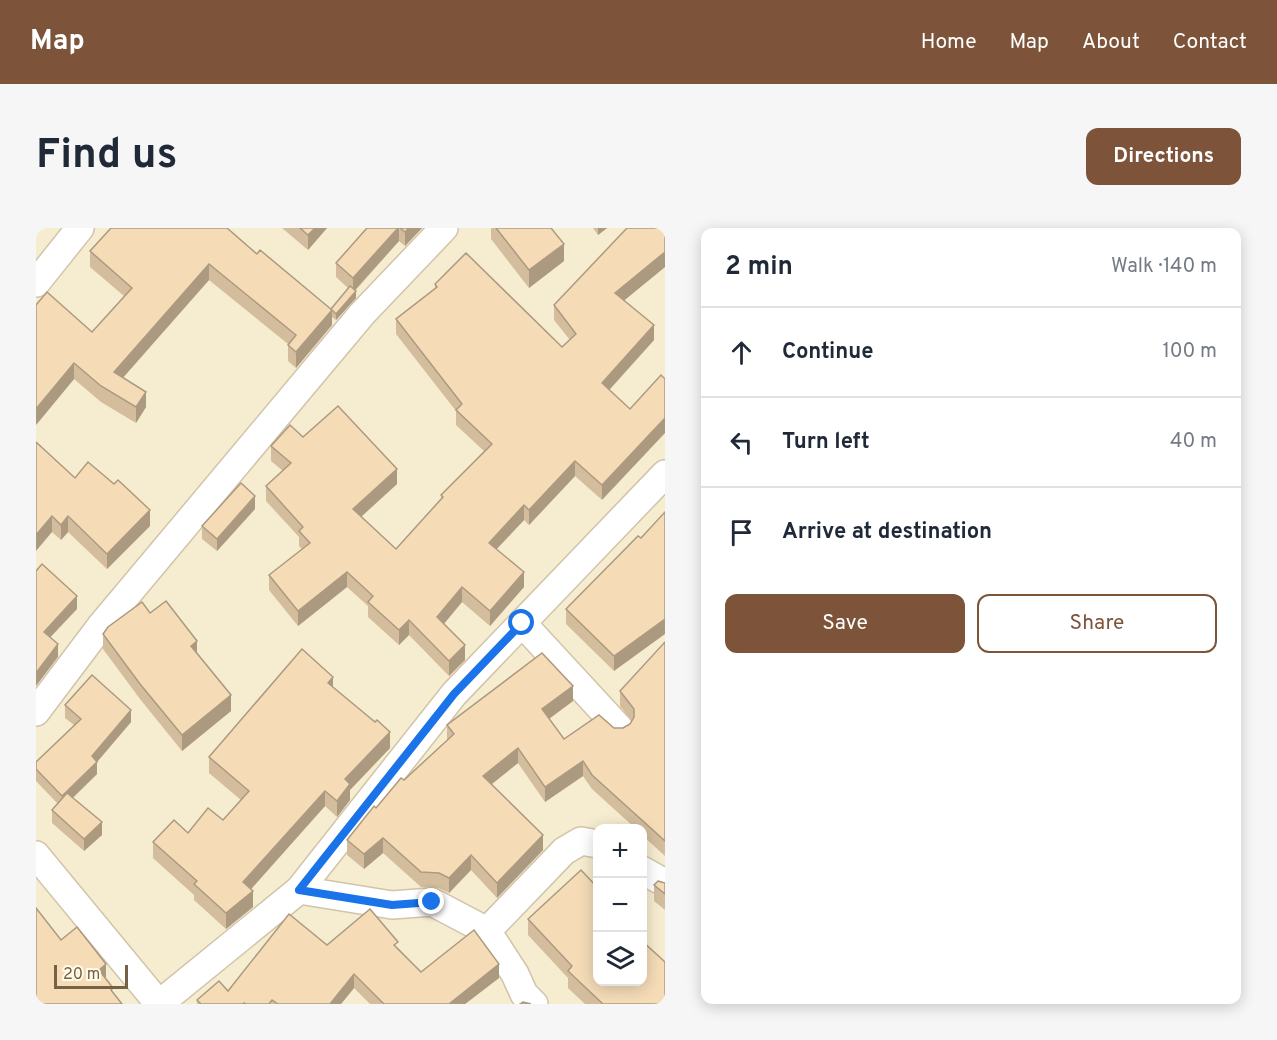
<!DOCTYPE html>
<html lang="en">
<head>
<meta charset="utf-8">
<style>
	body { margin:0; font-family:Overpass,sans-serif; background:#f6f6f7; color:#1f2937 }
	.controls { position:absolute; right:18px; bottom:18px; display:grid; overflow:hidden; border-radius:12px; box-shadow:0 3px 15px #0003 }
	.controls button { width:54px; height:54px; display:grid; place-items:center; padding:0; border:0; border-bottom:2px solid #e0e1e3; background:#fff; color:#1f2937; font:30px sans-serif }
	.scale { position:absolute; left:18px; bottom:15px; width:74px; box-sizing:border-box; padding-left:6px; border:3px solid #776146; border-top:0; font-size:16px; line-height:21px; white-space:nowrap; color:#776146; -webkit-text-stroke:4px #fffbe9; paint-order:stroke }
	.stop { position:absolute; width:18px; height:18px; margin:-14px; border:4px solid #1a73e8; border-radius:50%; background:#fff }
	.stop.end { background:#1a73e8; border-color:#fff; box-shadow:0 2px 6px #0008 }
	.list { margin:0; padding:0; list-style:none }
	h2 { display:flex; justify-content:space-between; align-items:center; height:78px; margin:0; padding:0 24px; font-size:26px }
	h2 small { font-size:20px; font-weight:400; color:#747a83 }
	.list li { display:grid; grid-template-columns:39px 1fr auto; gap:18px; align-items:center; box-sizing:border-box; height:90px; padding:0 24px; border-top:2px solid #e0e1e3 }
	.list b { display:block; font-size:22px; white-space:nowrap }
	.list em { font-size:20px; font-style:normal; color:#747a83 }
	.actions { display:flex; gap:12px; padding:18px 24px }
	.actions a { flex:1; padding:14px 0; border:2px solid #7d543a; border-radius:12px; text-align:center; font-size:21px; color:#7d543a }
	.actions .main { background:#7d543a; color:#fff }
	.icon { flex:none; width:33px; height:33px; fill:none; stroke:currentColor; stroke-width:2; stroke-linecap:round; stroke-linejoin:round }
	.map { position:relative; flex:none; width:629px; height:776px; overflow:hidden; border-radius:12px }
	header { display:flex; align-items:center; gap:36px; box-sizing:border-box; height:84px; padding:0 30px; background:#7d543a; color:#fff }
	header strong { font-size:28px }
	nav { display:flex; gap:33px; margin-inline-start:auto; font-size:21px }
	.intro { display:flex; align-items:center; justify-content:space-between; box-sizing:border-box; height:144px; padding:0 36px }
	h1 { margin:0; font-size:42px }
	.button { padding:15px 27px; border-radius:12px; background:#7d543a; color:#fff; font-size:21px; font-weight:700 }
	main { display:flex; gap:36px; padding:0 36px }
	aside { flex:1; background:#fff; border-radius:12px; box-shadow:0 3px 15px #0003 }
	.map>svg:first-child { display:block }
	.residential { fill:#f6eccf; fill-rule:evenodd }
	.lines { fill:none; stroke-linecap:round; stroke-linejoin:round }
	.minor-casing { stroke:#d1c4aa; stroke-width:30 }
	.minor { stroke:#fff; stroke-width:27 }
	.wall { fill:#d3bd9d }
	.shaded-wall { fill:#ac9a80 }
	.building { fill:#f5dcb7; stroke:#ac9a80; stroke-width:1.5 }
	.route { stroke:#1a73e8; stroke-width:8 }
</style>
</head>
<body>
<header>
<strong>Map</strong>
<nav><a>Home</a><a>Map</a><a>About</a><a>Contact</a></nav>
</header>
<div class="intro"><h1>Find us</h1><a class="button">Directions</a></div>
<main>
<div class="map">
<svg width="629" height="776" viewBox="0 0 629 776">
	<rect width="100%" height="100%" fill="#fef8e1"/>
	<path class="residential" d="M 0,0 L 629,0 L 629,776 L 0,776 ZM 562,600 L 606,600 L 606,754 L 562,754 Z"/>
	<g class="lines">
		<g class="minor-casing">
			<g id="minor">
				<polyline points="0,55 44,0"/>
				<polyline points="486,395 583,500"/>
				<polyline points="0,484 64,399 326,86 408,0"/>
				<polyline points="0,627 123,776"/>
				<polyline points="606,642 629,655"/>
				<polyline points="263,662 356,677 396,674 451,703 479,746 488,766 498,776"/>
				<polyline points="451,703 528,623 545,613 562,616"/>
				<polyline points="123,776 263,662 418,466 629,246"/>
			</g>
		</g>
		<use href="#minor" class="minor"/>
	</g>
	<g class="wall">
		<polygon points="246,0 291,0 272,22"/>
		<polygon points="331,0 386,0 369,18 363,13 319,63 320,70 300,92 296,89 296,97 260,140 252,133 252,116 173,52 87,149 110,179 100,195 65,174 38,151 0,197 56,104 88,68 54,39 54,23 221,26 295,81 312,60 300,49 300,35"/>
		<polygon points="455,0 515,0 528,33 493,60 455,11"/>
		<polygon points="557,0 571,0 562,7"/>
		<polygon points="629,39 588,72 618,112 573,162 566,272 539,248 493,297 488,292 461,321 488,359 454,398 426,374 408,396 429,432 413,448 373,407 363,417 332,389 332,378 311,359 262,398 233,362 233,347 266,321 263,318 263,309 230,273 230,258 247,243 235,233 235,218 267,209 361,256 325,289 360,321 405,271 405,267 448,223 420,197 420,183 360,106 360,91 399,61 399,56 526,119 534,112 518,92 518,77"/>
		<polygon points="0,214 39,250 114,298 71,341 32,304 25,312 16,304"/>
		<polygon points="219,281 181,323 166,311 166,298"/>
		<polygon points="605,310 578,443 530,396 530,381"/>
		<polygon points="114,385 161,426 195,483 146,523 104,471 67,421 67,406"/>
		<polygon points="629,414 629,628 606,607 606,600 599,600 556,561 547,548 509,574 482,535 456,556 507,622 461,670 435,642 413,665 403,660 385,659 347,625 328,641 311,627 311,612 340,580 368,552 411,512 411,497 537,473 513,491 528,511 578,500 587,500 594,496 596,493 584,478 584,463"/>
		<polygon points="297,459 354,520 314,562 314,572 301,589 289,578 215,661 217,679 190,701 158,672 158,667 117,630 117,614 152,605 187,592 205,572 173,545 173,529"/>
		<polygon points="29,477 95,494 61,534 61,546 37,570 66,607 48,623 16,595 16,582 22,576 0,553 0,534 38,497 29,490"/>
		<polygon points="629,655 629,682 618,673 618,657"/>
		<polygon points="492,691 561,753 629,776 549,776 532,760 532,750 492,707"/>
		<polygon points="291,717 362,720 385,744 463,750 429,776 334,776 318,760 305,776 161,776 161,772 192,763"/>
	</g>
	<g class="shaded-wall">
		<polygon points="279,0 291,0 272,22 272,7"/>
		<polygon points="362,0 363,0 363,13 317,64 317,50"/>
		<polygon points="373,0 386,0 369,18 369,4"/>
		<polygon points="562,0 571,0 562,7"/>
		<polygon points="528,16 528,33 493,60 493,42"/>
		<polygon points="629,24 629,39 579,80 579,65"/>
		<polygon points="173,36 173,52 78,160 78,144"/>
		<polygon points="320,63 320,70 300,92 300,86"/>
		<polygon points="296,82 296,97 260,140 260,124"/>
		<polygon points="618,97 618,112 566,170 566,155"/>
		<polygon points="38,135 38,151 0,197 0,181"/>
		<polygon points="110,164 110,179 100,195 100,179"/>
		<polygon points="629,190 629,205 566,272 566,257"/>
		<polygon points="539,233 539,248 493,297 493,282"/>
		<polygon points="361,241 361,256 317,296 317,281"/>
		<polygon points="219,268 219,281 181,323 181,311"/>
		<polygon points="488,277 488,292 453,329 453,315"/>
		<polygon points="114,282 114,298 71,341 71,326"/>
		<polygon points="16,288 16,304 0,323 0,307"/>
		<polygon points="32,288 32,304 25,312 25,297"/>
		<polygon points="311,344 311,359 262,398 262,383"/>
		<polygon points="488,344 488,359 454,398 454,383"/>
		<polygon points="426,359 426,374 401,404 401,389"/>
		<polygon points="41,368 41,381 8,416 8,404"/>
		<polygon points="629,391 629,406 578,443 578,428"/>
		<polygon points="373,392 373,407 363,417 363,402"/>
		<polygon points="161,413 161,428 155,418"/>
		<polygon points="22,416 22,429 0,458 0,445"/>
		<polygon points="429,417 429,432 413,448 413,433"/>
		<polygon points="297,449 297,465 292,455"/>
		<polygon points="537,458 537,473 506,496 506,481"/>
		<polygon points="195,467 195,483 146,523 146,507"/>
		<polygon points="95,482 95,494 61,534 61,546 26,580 26,568 56,528"/>
		<polygon points="354,504 354,520 314,562 314,572 301,589 301,573 309,551"/>
		<polygon points="482,520 482,535 447,563 447,548"/>
		<polygon points="547,533 547,548 509,574 509,559"/>
		<polygon points="289,563 289,578 207,670 207,654"/>
		<polygon points="66,594 66,607 48,623 48,611"/>
		<polygon points="507,607 507,622 461,670 461,655"/>
		<polygon points="347,610 347,625 328,641 328,626"/>
		<polygon points="435,627 435,642 413,665 413,650"/>
		<polygon points="217,663 217,679 190,701 190,685"/>
		<polygon points="70,736 70,749 63,755 63,742"/>
		<polygon points="463,736 463,750 429,776 412,776"/>
		<polygon points="318,746 318,760 305,776 294,776"/>
	</g>
	<g class="building">
		<polygon points="75,0 191,0 221,26 224,22 296,82 260,124 252,117 260,107 173,36 78,144 110,164 100,179 65,158 38,135 0,181 0,77 11,64 56,104 96,60 54,23"/>
		<polygon points="264,0 279,0 272,7"/>
		<polygon points="331,0 362,0 317,50 300,35"/>
		<polygon points="364,0 373,0 369,4"/>
		<polygon points="460,0 515,0 528,16 493,42"/>
		<polygon points="591,0 629,0 629,24 579,65 618,97 566,155 594,181 625,147 629,151 629,190 566,257 539,233 493,282 488,277 453,315 488,344 454,383 426,359 401,389 429,417 413,433 373,392 363,402 332,374 337,368 311,344 262,383 233,347 274,315 263,303 267,299 230,258 255,235 235,218 254,197 267,209 302,178 361,241 317,281 360,321 407,269 405,267 456,216 420,182 426,176 360,91 401,59 399,56 430,25 526,119 540,106 518,77"/>
		<polygon points="314,58 320,63 300,86 295,81"/>
		<polygon points="0,214 39,250 52,234 78,256 82,252 114,282 71,326 32,288 25,297 16,288 0,307"/>
		<polygon points="205,255 219,268 181,311 166,298"/>
		<polygon points="629,284 629,391 578,428 530,381 602,308 605,310"/>
		<polygon points="6,336 41,368 8,404 22,416 0,445 0,343"/>
		<polygon points="130,373 161,413 155,418 195,467 146,507 104,456 67,406 72,399 106,374 114,385"/>
		<polygon points="629,414 629,613 556,547 547,533 509,559 482,520 447,548 507,607 461,655 435,627 413,650 403,645 385,644 347,610 328,626 311,612 338,578 340,580 365,550 368,552 418,506 411,497 506,425 537,458 506,481 528,511 563,487 578,500 587,500 594,496 598,489 598,481 584,463"/>
		<polygon points="266,421 297,449 292,455 339,494 341,492 354,504 309,551 314,556 301,573 289,563 207,654 217,663 190,685 158,656 161,653 117,614 138,592 152,605 172,580 187,592 213,563 173,529"/>
		<polygon points="56,447 95,482 56,528 61,534 26,568 0,541 0,534 45,491 29,477"/>
		<polygon points="31,565 66,594 48,611 16,582"/>
		<polygon points="545,642 561,659 561,753 606,753 606,713 629,734 629,776 567,776 532,743 536,738 492,691"/>
		<polygon points="622,653 629,655 629,666 618,657"/>
		<polygon points="0,680 25,712 41,699 70,736 63,742 77,760 75,762 86,776 0,776"/>
		<polygon points="334,681 362,714 358,717 385,744 438,702 463,736 413,776 348,776 318,746 294,776 242,776 236,772 233,776 210,776 208,775 207,776 165,776 161,772 183,753 192,763 253,686 291,717"/>
		<polygon points="487,774 495,776 484,776"/>
	</g>
	<g class="lines">
		<polyline class="route" points="396,674 356,677 263,662 418,466 486,395"/>
	</g>
</svg>
<div class="controls">
<button>+</button>
<button>−</button>
<button><svg class="icon" aria-label="layers" viewBox="0 0 24 24"><path d="M12 4l9 5-9 5-9-5zM3 14l9 5 9-5"/></svg></button>
</div>
<div class="scale">20 m</div>
<div class="stop" style="left:486px;top:395px"></div>
<div class="stop end" style="left:396px;top:674px"></div>
</div>
<aside>
<h2>2 min<small>Walk · 140 m</small></h2>
<ul class="list">
<li><svg class="icon" aria-label="ahead" viewBox="0 0 24 24"><path d="M12 20V5M6 11l6-6 6 6"/></svg><div><b>Continue</b></div><em>100 m</em></li>
<li><svg class="icon" aria-label="left" viewBox="0 0 24 24"><path d="M17 20v-9H6M10 6l-5 5 5 5"/></svg><div><b>Turn left</b></div><em>40 m</em></li>
<li><svg class="icon" aria-label="arrive" viewBox="0 0 24 24"><path d="M6 21V4h12l-3 4 3 4H6"/></svg><div><b>Arrive at destination</b></div></li>
</ul>
<div class="actions"><a class="main">Save</a><a>Share</a></div>
</aside>
</main>
</body>
</html>
